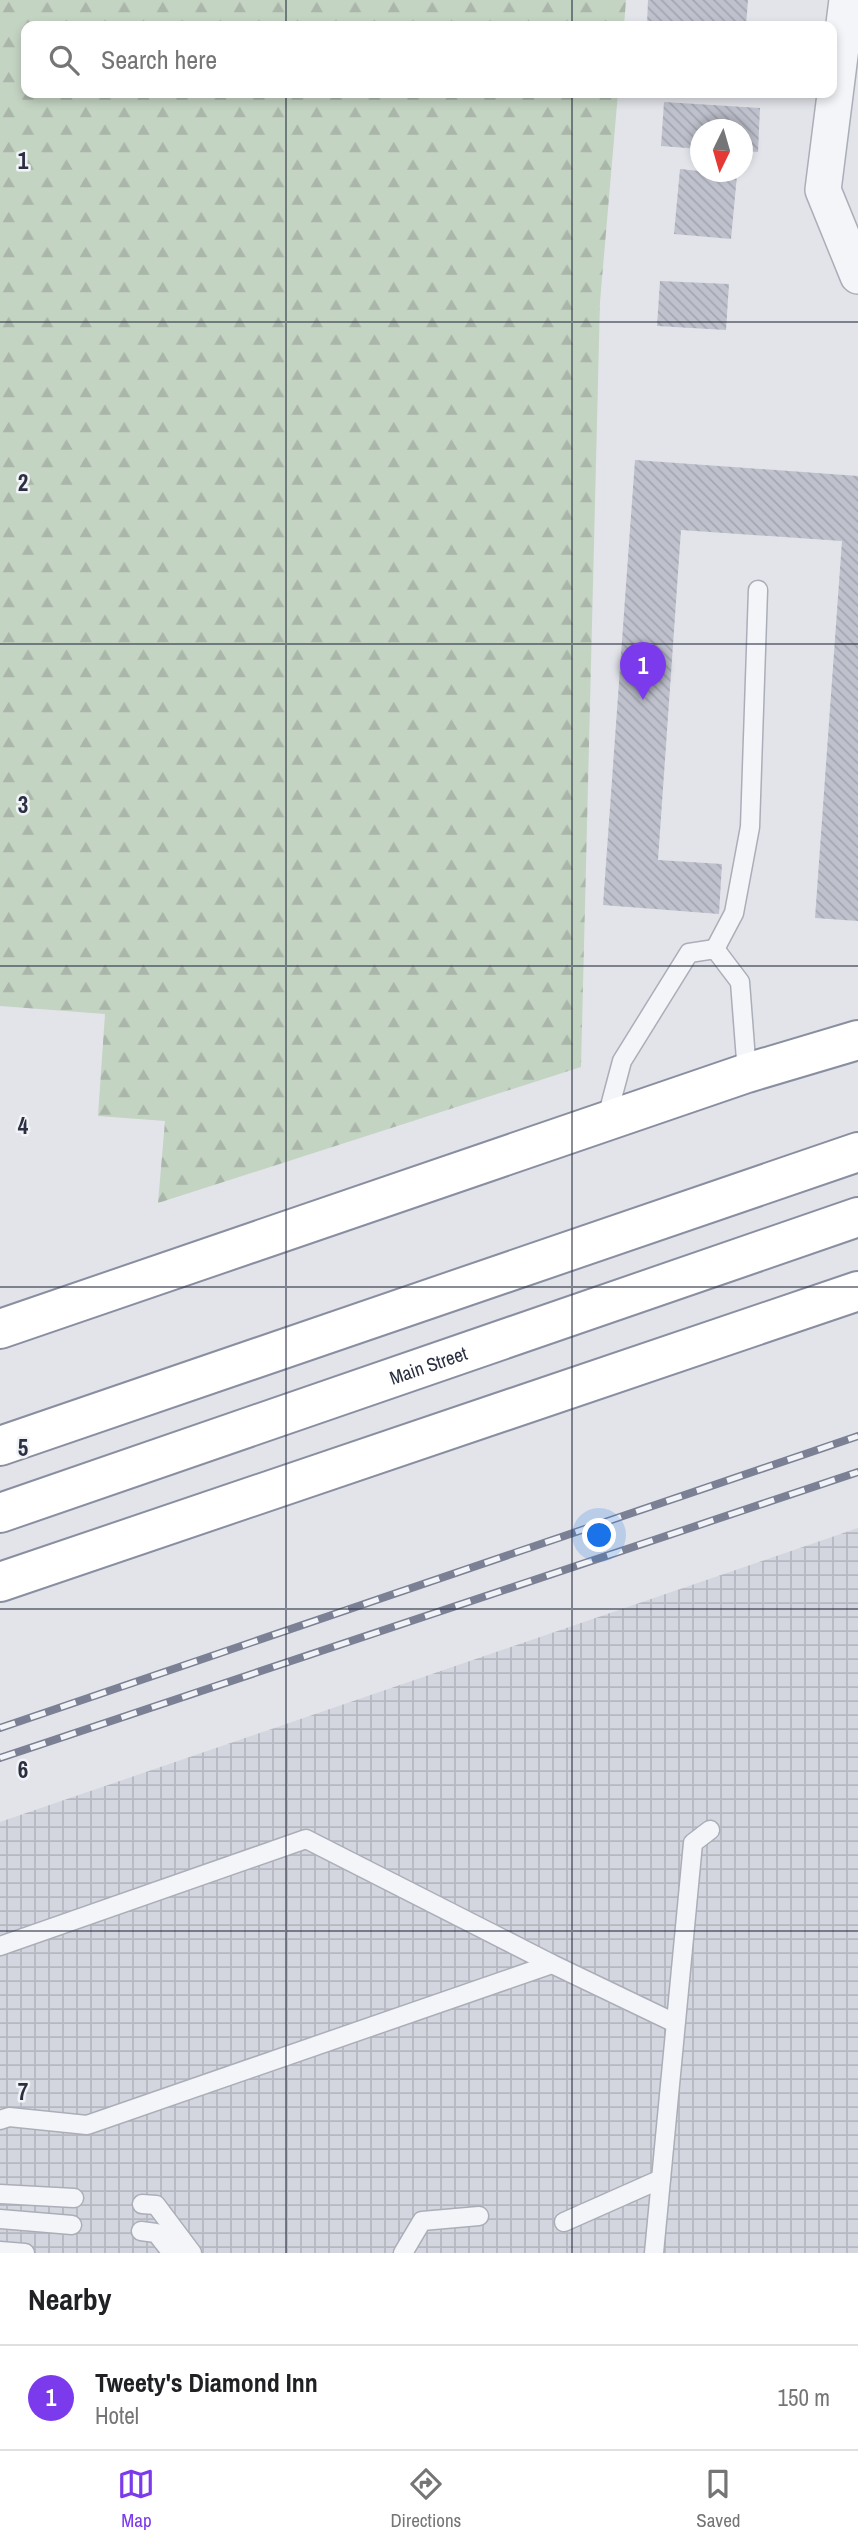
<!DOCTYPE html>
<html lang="en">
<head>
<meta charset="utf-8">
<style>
	body { margin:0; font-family:"Archivo Narrow",sans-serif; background:#f6f6f6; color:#202124 }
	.compass { position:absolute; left:690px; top:119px; width:63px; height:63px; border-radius:50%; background:#fff; box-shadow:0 4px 10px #0003; rotate:185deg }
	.you { position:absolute; left:600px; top:1536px; width:24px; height:24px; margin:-18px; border:5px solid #fff; border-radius:50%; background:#1a73e8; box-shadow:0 0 0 10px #1a73e833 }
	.badge { display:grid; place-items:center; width:46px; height:46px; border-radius:50%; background:#7c3aed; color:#fff; font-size:23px; font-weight:700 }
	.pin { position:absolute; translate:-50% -58px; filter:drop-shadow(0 2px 4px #0008) }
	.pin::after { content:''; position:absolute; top:37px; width:24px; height:21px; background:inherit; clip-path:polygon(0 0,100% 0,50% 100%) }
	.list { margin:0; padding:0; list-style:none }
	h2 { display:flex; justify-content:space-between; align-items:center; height:91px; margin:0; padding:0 28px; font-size:30px }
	h2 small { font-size:23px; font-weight:400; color:#757577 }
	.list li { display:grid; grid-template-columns:46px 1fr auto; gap:21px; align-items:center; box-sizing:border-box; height:105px; padding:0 28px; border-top:2px solid #e0e0e0 }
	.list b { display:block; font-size:26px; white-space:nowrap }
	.list p { margin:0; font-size:23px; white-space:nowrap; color:#757577 }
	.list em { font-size:23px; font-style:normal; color:#757577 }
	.icon { flex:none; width:38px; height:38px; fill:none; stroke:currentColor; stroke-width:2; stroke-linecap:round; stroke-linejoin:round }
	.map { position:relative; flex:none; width:858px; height:2253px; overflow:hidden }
	.search { position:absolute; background:#fff; box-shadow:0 4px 10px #0003; left:21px; right:21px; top:21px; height:77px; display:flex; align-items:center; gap:18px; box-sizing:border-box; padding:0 24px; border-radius:14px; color:#757577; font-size:26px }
	.sheet { height:196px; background:#fff }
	nav { display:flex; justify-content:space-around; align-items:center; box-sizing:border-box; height:98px; border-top:2px solid #e0e0e0; background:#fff; font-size:19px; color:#757577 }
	nav a { display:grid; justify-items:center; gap:4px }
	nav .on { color:#7c3aed }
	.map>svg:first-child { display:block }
	.industrial { fill:url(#industrial-grid) }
	.forest { fill:url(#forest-firs) }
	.building { fill:url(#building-back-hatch) }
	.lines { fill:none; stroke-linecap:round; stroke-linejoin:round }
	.lane-casing { stroke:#abaeb8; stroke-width:21 }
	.street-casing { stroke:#abaeb8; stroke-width:38 }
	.highway-casing { stroke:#898ea1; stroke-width:42 }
	.lane { stroke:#f4f5f8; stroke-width:18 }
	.street { stroke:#f4f5f8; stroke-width:35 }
	.highway { stroke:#fff; stroke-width:38 }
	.rail-casing { stroke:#7b8094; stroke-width:8 }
	.rail { stroke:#f1f3f7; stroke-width:5; stroke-dasharray:16; stroke-linecap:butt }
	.grid { fill:none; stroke:#2a2f42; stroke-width:2; stroke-opacity:0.55 }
	.labels { text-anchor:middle; stroke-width:5; stroke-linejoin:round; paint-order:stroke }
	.street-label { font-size:19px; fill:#2a2f42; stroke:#f1f3f7 }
	.grid-label { font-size:23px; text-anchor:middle; font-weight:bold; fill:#2a2f42; stroke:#f1f3f7; stroke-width:5; stroke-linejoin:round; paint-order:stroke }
</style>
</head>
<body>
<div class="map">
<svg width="858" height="2253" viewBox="0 0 858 2253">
	<defs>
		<pattern id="industrial-grid" width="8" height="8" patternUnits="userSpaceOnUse" patternTransform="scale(1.75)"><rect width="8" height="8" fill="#d4d6df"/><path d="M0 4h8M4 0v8" fill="none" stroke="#b6b8c1"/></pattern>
		<pattern id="forest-firs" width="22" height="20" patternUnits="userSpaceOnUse" patternTransform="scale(1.75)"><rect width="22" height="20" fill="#c4d4c3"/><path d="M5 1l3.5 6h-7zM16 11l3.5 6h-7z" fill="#a9b6a9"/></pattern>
		<pattern id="building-back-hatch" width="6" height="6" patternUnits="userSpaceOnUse" patternTransform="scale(1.75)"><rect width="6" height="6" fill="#bfc2cd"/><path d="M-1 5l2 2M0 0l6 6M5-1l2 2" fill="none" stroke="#a4a7b1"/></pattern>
	</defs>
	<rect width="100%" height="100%" fill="#e2e4ea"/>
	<polygon class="industrial" points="858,1528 858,2253 0,2253 0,1822"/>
	<polygon class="forest" points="0,0 626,0 624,26 26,26 26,93 618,93 600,302 581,1067 158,1203 165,1121 98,1116 105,1014 0,1006"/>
	<g class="building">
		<polygon points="648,0 748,0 746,26 647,25"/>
		<polygon points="664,102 760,108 758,152 742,151 742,130 700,130 700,149 661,146"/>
		<polygon points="680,169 737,175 731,239 674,234"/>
		<polygon points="660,281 729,284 726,330 657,326"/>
		<polygon points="635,460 858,476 858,921 815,918 842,541 681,530 658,860 722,864 719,914 603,905"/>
	</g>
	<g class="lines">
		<g class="lane-casing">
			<g id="lane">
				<polyline points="715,949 734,913 750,827 758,590"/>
				<polyline points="606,1121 622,1061 689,953 715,949 740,982 747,1073"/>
				<polyline points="0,1946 306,1839 552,1964"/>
				<polyline points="0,2120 9,2117 87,2125 552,1964 675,2023"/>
				<polyline points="0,2194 74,2198"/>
				<polyline points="142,2204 156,2205 192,2253"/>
				<polyline points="0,2219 72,2225"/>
				<polyline points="564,2222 661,2179"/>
				<polyline points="141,2231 156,2233 172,2253"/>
				<polyline points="0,2251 25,2253"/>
				<polyline points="403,2253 422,2221 479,2216"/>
				<polyline points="654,2253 693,1843 710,1830"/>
			</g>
		</g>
		<g class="street-casing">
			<polyline id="street" points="847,0 823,190 858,276"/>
		</g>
		<g class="highway-casing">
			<g id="highway">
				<polyline points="0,1329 747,1073 858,1040"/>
				<polyline points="0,1446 858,1152"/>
				<path id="s1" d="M 0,1513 L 858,1217"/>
				<polyline points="0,1582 858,1291"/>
			</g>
		</g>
		<use href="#lane" class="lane"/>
		<use href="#street" class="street"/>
		<use href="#highway" class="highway"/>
		<g class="rail-casing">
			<g id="rail">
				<polyline points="0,1728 858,1436"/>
				<polyline points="0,1758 858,1472"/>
			</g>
		</g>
		<use href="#rail" class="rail"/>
	</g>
	<path class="grid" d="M 286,0 L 286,26M 572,0 L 572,26M 286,93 L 286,2253M 572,93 L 572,2253M 0,322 L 858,322M 0,644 L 858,644M 0,966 L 858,966M 0,1287 L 858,1287M 0,1609 L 858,1609M 0,1931 L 858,1931"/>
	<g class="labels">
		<g class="street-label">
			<text dy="7" stroke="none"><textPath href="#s1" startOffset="453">Main Street</textPath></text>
		</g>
	</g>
	<g class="grid-label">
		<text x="23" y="169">1</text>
		<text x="23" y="491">2</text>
		<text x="23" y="813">3</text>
		<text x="23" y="1134">4</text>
		<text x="23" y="1456">5</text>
		<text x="23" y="1778">6</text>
		<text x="23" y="2100">7</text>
	</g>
</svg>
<svg class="compass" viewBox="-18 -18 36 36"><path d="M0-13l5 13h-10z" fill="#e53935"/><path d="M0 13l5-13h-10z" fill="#757577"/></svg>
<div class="you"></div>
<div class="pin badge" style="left:643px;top:700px">1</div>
<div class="search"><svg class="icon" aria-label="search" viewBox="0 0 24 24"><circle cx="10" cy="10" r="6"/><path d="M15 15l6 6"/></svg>Search here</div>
</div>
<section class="sheet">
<h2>Nearby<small></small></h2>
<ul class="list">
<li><span class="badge">1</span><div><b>Tweety's Diamond Inn</b><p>Hotel</p></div><em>150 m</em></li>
</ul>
</section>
<nav>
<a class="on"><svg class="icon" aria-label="map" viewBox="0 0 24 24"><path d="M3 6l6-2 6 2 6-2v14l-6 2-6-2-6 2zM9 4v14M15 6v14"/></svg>Map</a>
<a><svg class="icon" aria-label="directions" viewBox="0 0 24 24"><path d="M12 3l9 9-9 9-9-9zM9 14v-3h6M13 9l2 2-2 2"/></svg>Directions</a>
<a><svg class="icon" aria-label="saved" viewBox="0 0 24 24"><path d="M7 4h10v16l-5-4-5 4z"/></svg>Saved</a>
</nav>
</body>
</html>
